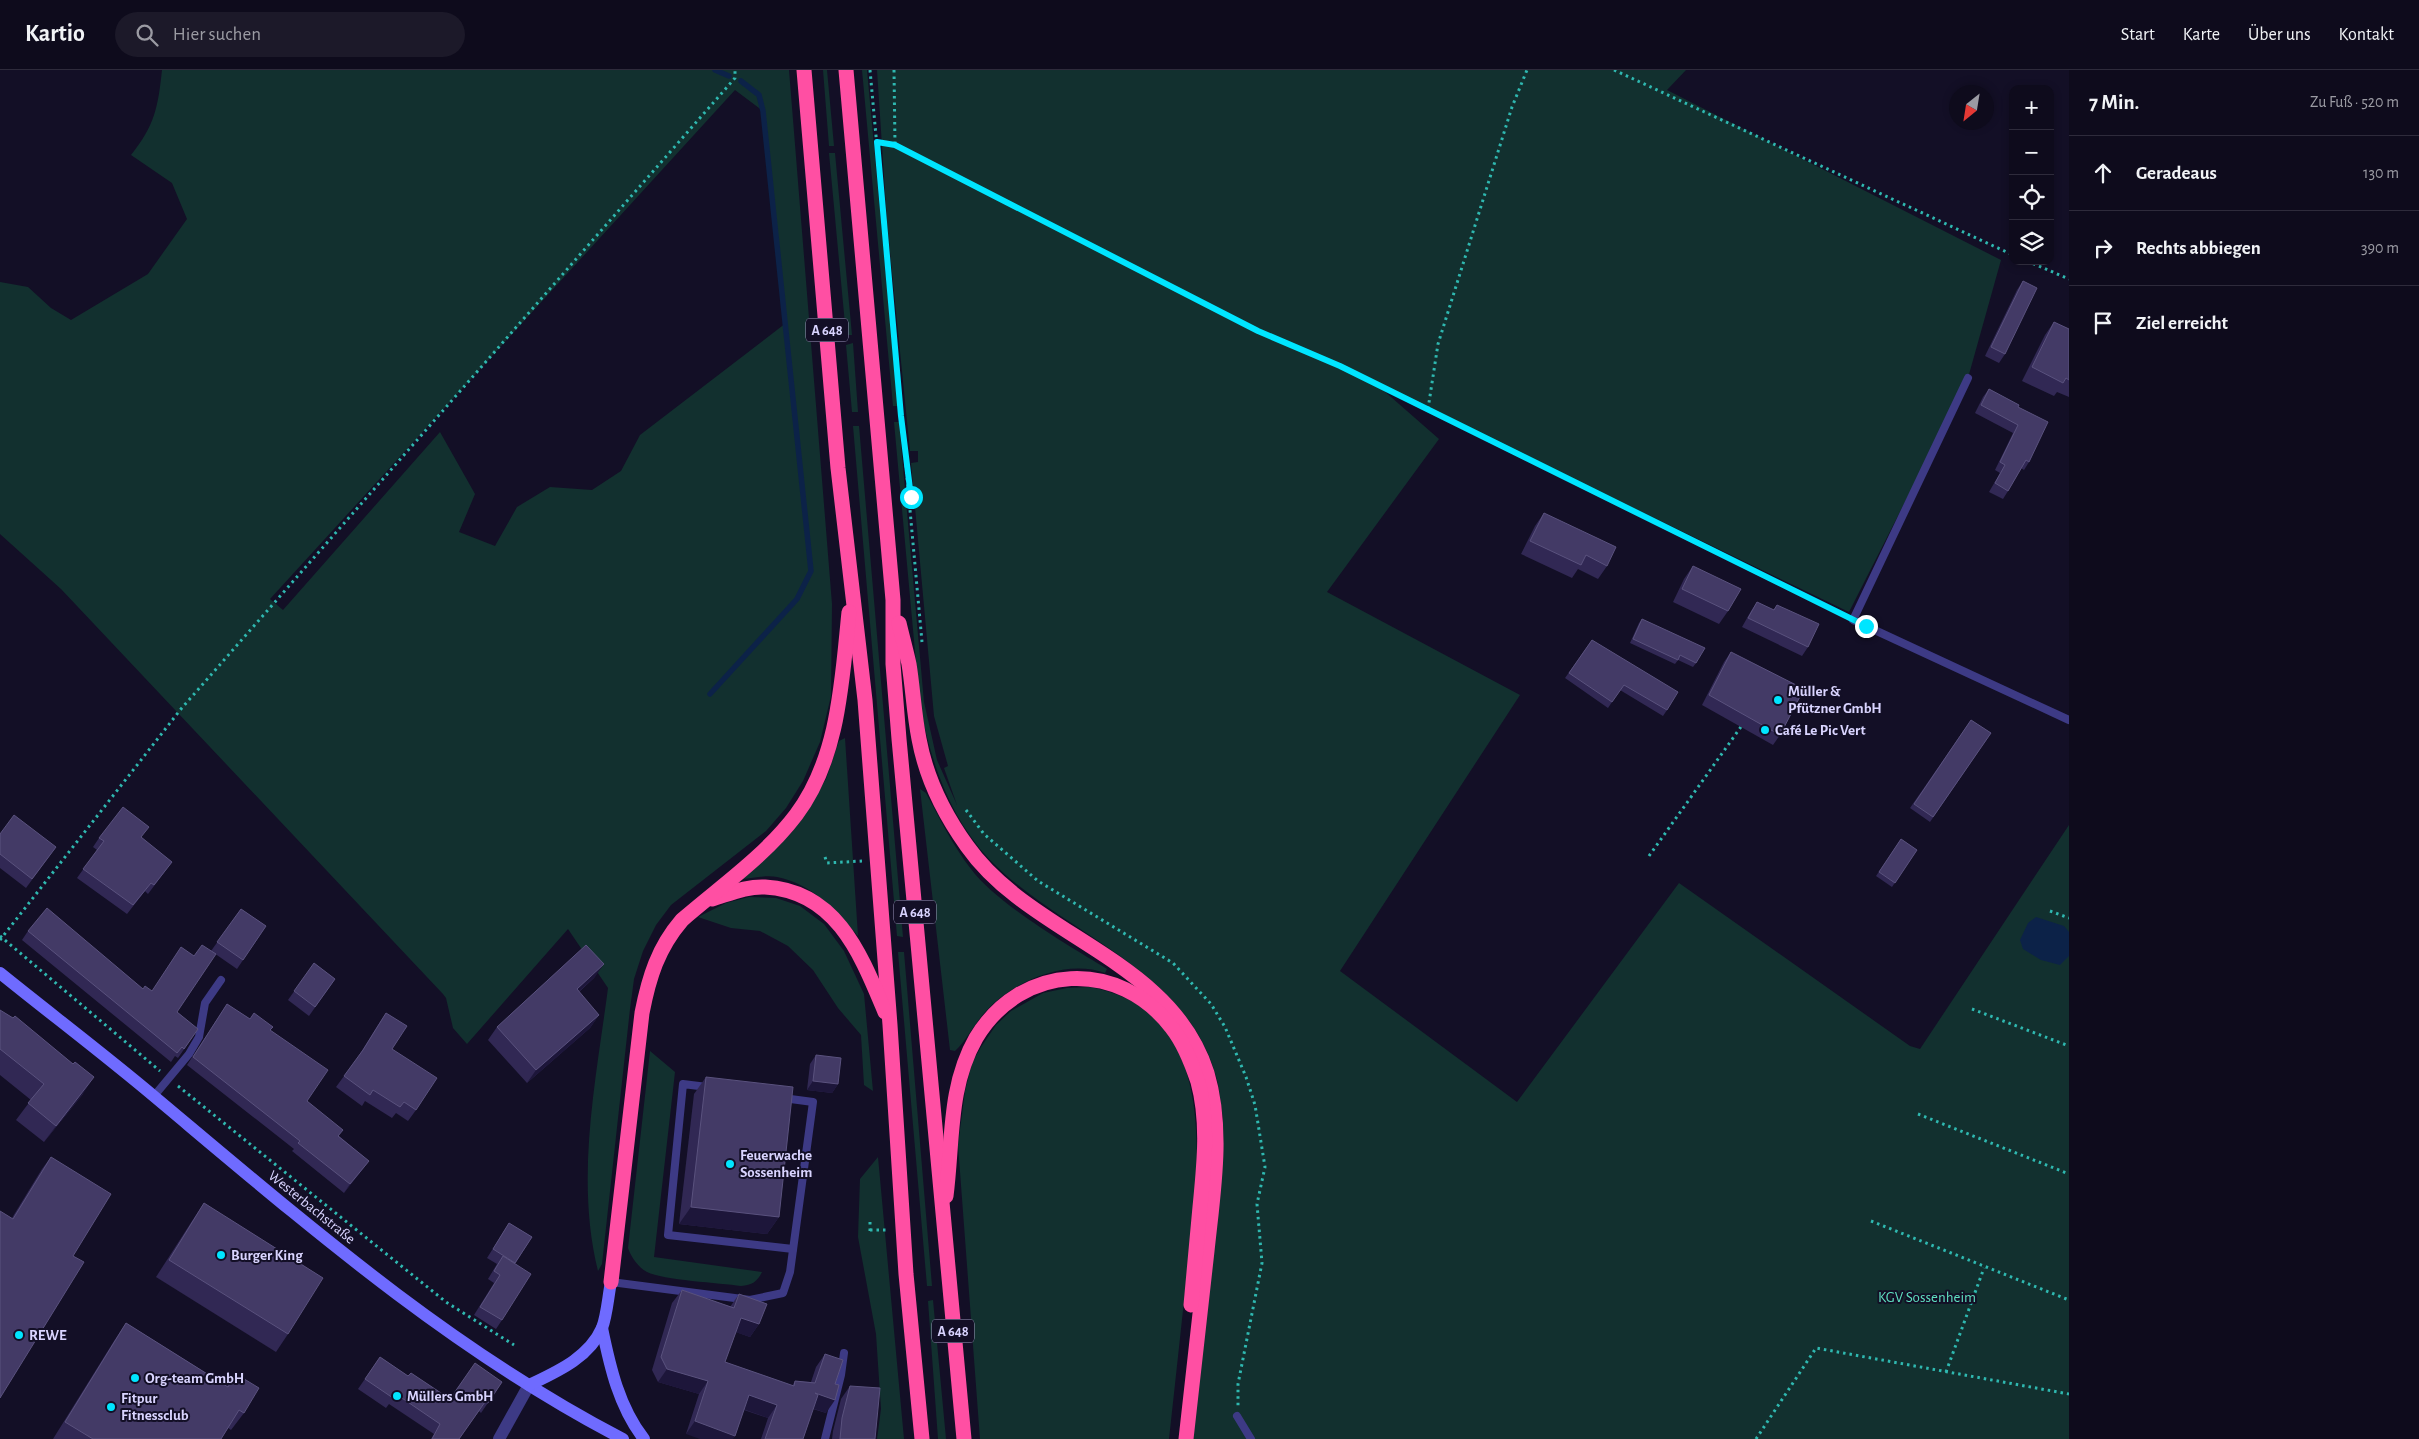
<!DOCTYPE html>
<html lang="de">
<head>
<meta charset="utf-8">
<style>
	body { margin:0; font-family:"Alegreya Sans",sans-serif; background:#1c1929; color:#f1f3f6 }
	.controls { position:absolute; right:15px; top:15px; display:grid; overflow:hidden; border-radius:10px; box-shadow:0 2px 8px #0003 }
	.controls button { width:45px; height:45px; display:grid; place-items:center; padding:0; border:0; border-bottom:1px solid #2e2b3b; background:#0e0b1c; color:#f1f3f6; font:25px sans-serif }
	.compass { position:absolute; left:1949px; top:15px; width:45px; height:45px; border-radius:50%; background:#0e0b1c; box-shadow:0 2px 8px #0003; rotate:210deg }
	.stop { position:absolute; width:15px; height:15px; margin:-11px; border:4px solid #00e5ff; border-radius:50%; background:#fff }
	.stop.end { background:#00e5ff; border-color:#fff; box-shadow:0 1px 5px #0008 }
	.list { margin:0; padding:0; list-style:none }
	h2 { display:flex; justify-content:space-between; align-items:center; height:65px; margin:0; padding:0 20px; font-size:21px }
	h2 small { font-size:16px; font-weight:400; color:#9b9ba3 }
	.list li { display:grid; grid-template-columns:32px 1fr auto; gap:15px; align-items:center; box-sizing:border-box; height:75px; padding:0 20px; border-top:1px solid #2e2b3b }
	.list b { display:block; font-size:19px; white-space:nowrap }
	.list em { font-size:16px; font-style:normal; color:#9b9ba3 }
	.icon { flex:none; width:28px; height:28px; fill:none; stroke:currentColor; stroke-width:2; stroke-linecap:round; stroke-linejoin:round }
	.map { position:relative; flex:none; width:2069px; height:1369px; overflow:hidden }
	header { display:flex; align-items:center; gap:30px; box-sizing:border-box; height:70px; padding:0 25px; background:#0e0b1c; border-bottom:1px solid #2e2b3b }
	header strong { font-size:24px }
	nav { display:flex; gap:28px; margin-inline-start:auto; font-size:18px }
	.search { width:350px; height:45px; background:#1c1929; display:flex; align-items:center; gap:12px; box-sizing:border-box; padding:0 18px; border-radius:28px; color:#9b9ba3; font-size:19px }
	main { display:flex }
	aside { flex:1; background:#0e0b1c }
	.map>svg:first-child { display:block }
	.green { fill:#12302f; fill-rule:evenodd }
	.water { fill:#0c2248 }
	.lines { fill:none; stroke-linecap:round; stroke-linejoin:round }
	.stream { stroke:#0c2248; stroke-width:5.5 }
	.path { stroke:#2fb8b0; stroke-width:3; stroke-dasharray:2.5 4; stroke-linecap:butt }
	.lane { stroke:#3d3a85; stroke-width:8 }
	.street { stroke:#3d3a85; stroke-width:12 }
	.secondary { stroke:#6f6bff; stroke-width:12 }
	.highway { stroke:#ff4fa3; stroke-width:15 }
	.wall { fill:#312854 }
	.shaded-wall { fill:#1d163a }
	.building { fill:#433a66; stroke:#5a527e }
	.route { stroke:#00e5ff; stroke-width:6 }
	.poi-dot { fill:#00e5ff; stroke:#130f26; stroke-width:2 }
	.labels { text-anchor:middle; stroke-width:4; stroke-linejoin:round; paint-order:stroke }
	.shield { fill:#130f26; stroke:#9e99be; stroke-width:1 }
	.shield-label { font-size:14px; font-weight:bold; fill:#d9d4ff }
	.poi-label { font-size:15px; font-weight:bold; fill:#d9d4ff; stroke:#130f26; text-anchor:start }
	.street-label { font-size:15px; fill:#d9d4ff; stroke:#130f26 }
	.park-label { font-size:15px; fill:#5fe0c0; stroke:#130f26 }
</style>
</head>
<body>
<header>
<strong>Kartio</strong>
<div class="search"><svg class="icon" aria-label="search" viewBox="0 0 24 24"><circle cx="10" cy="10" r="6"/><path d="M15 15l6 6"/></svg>Hier suchen</div>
<nav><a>Start</a><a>Karte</a><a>Über uns</a><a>Kontakt</a></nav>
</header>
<main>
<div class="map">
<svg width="2069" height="1369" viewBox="0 0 2069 1369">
	<rect width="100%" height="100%" fill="#130f26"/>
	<g class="green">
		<path d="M 162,0 L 789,0 L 832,534 L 831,626 L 820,672 L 803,711 L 786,738 L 766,761 L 671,835 L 656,855 L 643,881 L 634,909 L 630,939 L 602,1194 L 598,1201 C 575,1109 596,1010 608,918 L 568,859 L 467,974 L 453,958 L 446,928 L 443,924 L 61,519 L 0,464 L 0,212 L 28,217 L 51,238 L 71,250 L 148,204 L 187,149 L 172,113 L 131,85 C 155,55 158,37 162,0 ZM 735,20 L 763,41 L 786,253 L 640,365 L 621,401 L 592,420 L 550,417 L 517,437 L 495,476 L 459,462 L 475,424 L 440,362 L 283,540 L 270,529 Z"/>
		<polygon points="823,0 827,0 834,76 829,76"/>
		<polygon points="862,0 867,0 898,336 893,336"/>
		<path d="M 877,0 L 1686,0 L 1667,20 L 2001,190 L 1968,308 L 1849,542 L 1375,313 L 1439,369 L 1327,522 L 1520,625 L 1340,901 L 1517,1032 L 1679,813 L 1910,976 L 1920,979 L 2069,755 L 2069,1369 L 1193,1369 L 1223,1048 C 1220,1034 1220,1017 1215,1003 C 1183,896 1060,863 989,789 C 949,746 931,692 920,636 L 894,352 L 899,352 L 924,632 L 937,690 L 957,735 L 944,698 L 948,696 L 934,646 L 911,393 L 918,392 L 918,381 L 910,381 L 887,152 Z"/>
		<polygon points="829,83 835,83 852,265 846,265"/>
		<polygon points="853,273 858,342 852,342 846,275"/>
		<polygon points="853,356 859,356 903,867 897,866"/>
		<path d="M 845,668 L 858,866 C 836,840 812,814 777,807 C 767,805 753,808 742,809 L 792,762 L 826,709 L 839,671 Z"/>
		<path d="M 920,719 L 926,723 C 940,749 953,776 971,799 C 997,834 1069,876 1107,899 L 1105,903 C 1066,888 1012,912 986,941 C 974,954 967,970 955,981 L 950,980 Z"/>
		<polygon points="749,827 776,828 800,836 824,854 844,881 864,924 873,1021 864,1015 861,965 838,938 813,900 788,876 760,861 731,858 698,847 726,833"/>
		<polygon points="898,882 904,882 932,1216 927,1216"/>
		<path d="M 1089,917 C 1225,940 1198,1103 1187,1203 C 1181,1259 1175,1314 1169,1369 L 980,1369 L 958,1075 L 965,1021 L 972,993 L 981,977 L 996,955 L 1011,941 L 1043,923 L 1067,918 Z"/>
		<path d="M 650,981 L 675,1002 L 654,1187 L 762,1202 C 757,1212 752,1215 741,1216 C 720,1213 663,1210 647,1202 C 638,1197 631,1187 628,1178 Z"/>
		<polygon points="878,1087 904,1369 877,1369 881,1339 876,1264 858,1167 860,1109"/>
		<polygon points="933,1230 946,1369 938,1369 928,1231"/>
	</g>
	<polygon class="water" points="2036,847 2064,856 2069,862 2069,886 2060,895 2041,890 2023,879 2020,870 2028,853"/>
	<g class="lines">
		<g class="stream">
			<polyline points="715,0 729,6"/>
			<polyline points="710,624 797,529 811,501 763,41 759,25 741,11"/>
		</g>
		<g class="path">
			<polyline points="870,0 922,572"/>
			<polyline points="894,0 895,75"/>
			<polyline points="1614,0 2013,185"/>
			<polyline points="877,72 895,75 1258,261 1340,296 1843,545"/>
			<polyline points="2027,191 2069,209"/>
			<polyline points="1428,339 1438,274 1512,37 1527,0"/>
			<polyline points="966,740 984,764 1038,811 1173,893 1211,934 1225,957 1246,1007 1255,1035 1265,1097 1257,1134 1262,1193 1238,1314 1238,1336"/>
			<polyline points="1649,786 1743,654"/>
			<polyline points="825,787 827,793 862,791"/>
			<polyline points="2050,841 2069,848"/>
			<polyline points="0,866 160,1001"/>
			<polyline points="0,870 181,639 735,8 735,0"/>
			<polyline points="1972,939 2069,976"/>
			<polyline points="178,1016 446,1232 514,1275"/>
			<polyline points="1918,1044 2069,1104"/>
			<polyline points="1871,1151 2069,1230"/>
			<polyline points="870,1152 870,1164"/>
			<polyline points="870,1160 888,1160"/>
			<polyline points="1946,1302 1984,1198"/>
			<polyline points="1756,1369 1816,1278 2069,1324"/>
		</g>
		<g class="lane">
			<polyline points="1968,308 1853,550 2069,650"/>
			<polyline points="707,1017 683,1014 668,1165 793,1179"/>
			<polyline points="154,1026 189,984 199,967 205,933 221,910"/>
			<polyline points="611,1212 750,1230 783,1223 790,1202 813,1032 783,1028"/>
			<polyline points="1237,1346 1251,1369"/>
			<polyline points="825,1369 841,1305 844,1283"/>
		</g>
		<polyline class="street" points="499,1369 529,1315"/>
		<g class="secondary">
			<path d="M 0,903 C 52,945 105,985 156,1028 C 304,1152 451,1280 623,1369"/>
			<path d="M 602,1258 C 610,1297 619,1337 644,1369"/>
			<path d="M 529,1315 C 556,1302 589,1288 602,1258 C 607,1245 608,1227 611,1212"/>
		</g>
		<g class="highway">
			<polyline points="804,0 838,398 865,630 890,955 906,1204 922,1369"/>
			<polyline points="846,0 893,530 893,594 899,669 964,1369"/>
			<path d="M 899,553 C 902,566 906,580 909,594 C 913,619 914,644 919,669 C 926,707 944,744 967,776 C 1031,867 1171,888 1207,1003 C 1224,1060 1213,1123 1207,1181 C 1200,1244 1193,1306 1186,1369"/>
			<path d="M 712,829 C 729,824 747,816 765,817 C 837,821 861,885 885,942"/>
			<path d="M 946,1126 C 953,1072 948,1017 976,968 C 1021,893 1119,888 1172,958 C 1184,973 1192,994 1198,1012 C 1209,1052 1204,1096 1200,1137 C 1197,1169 1194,1202 1191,1235"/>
			<path d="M 611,1212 L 642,943 C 649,907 658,878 682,850 C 720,817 765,786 796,745 C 839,688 842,610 849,542"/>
		</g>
	</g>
	<g class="wall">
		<polygon points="2023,211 2005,284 1999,293 1985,286 2017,220"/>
		<polygon points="2054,252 2069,259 2069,327 2057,322 2054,326 2022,311 2045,265"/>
		<polygon points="1989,319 2018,337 2029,392 2024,400 2021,398 2008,421 2003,429 1989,422 2000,403 1995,400 2013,363 1975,343 1983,327"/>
		<polygon points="1544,443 1607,496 1598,509 1578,499 1572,508 1521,484 1535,456"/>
		<polygon points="1693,496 1728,541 1719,554 1673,532 1684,509"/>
		<polygon points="1757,532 1773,540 1777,535 1808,577 1802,586 1742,557 1751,541"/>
		<polygon points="1642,549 1696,593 1693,597 1678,590 1675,594 1630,573 1639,553"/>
		<polygon points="1592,570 1667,640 1663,646 1620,620 1608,638 1565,608"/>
		<polygon points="1731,582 1780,665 1773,675 1702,635 1724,592"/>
		<polygon points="1971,650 1991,663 1930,752 1910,738"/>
		<polygon points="0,764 56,777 26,818 0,798"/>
		<polygon points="99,768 141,768 172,792 148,824 145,821 127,844 77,808 97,780 93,777"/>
		<polygon points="1901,769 1917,780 1892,817 1876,806"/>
		<polygon points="241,839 266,856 237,899 211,881"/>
		<polygon points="28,861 143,919 177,942 198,959 178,988 175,986 171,992 22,870"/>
		<polygon points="314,893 335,909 309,946 288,930"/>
		<polygon points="595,907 579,922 599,945 590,958 527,1013 488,970 497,957"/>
		<polygon points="227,934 250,949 270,960 307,1031 339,1066 369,1091 344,1123 292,1081 294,1079 187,995"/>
		<polygon points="0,940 83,1024 44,1072 16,1050 31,1030 0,1005"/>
		<polygon points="386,943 392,979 416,1040 408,1051 396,1043 392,1048 365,1031 362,1036 336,1017 358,987 378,955"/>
		<polygon points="816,985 838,1014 832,1023 807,1020 810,994"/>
		<polygon points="706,1007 779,1147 767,1164 679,1154 694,1024"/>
		<polygon points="51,1087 73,1186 12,1148 42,1099"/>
		<polygon points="204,1133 288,1264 276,1282 156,1207 192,1151"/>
		<polygon points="509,1153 532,1167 515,1194 502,1250 496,1259 474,1245 494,1213 488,1209 497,1194 487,1188"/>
		<polygon points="682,1220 730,1237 739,1224 759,1254 750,1267 736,1262 725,1292 792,1316 795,1311 811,1312 816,1297 825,1284 826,1343 813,1339 803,1369 761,1369 768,1348 744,1340 686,1364 699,1324 658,1312 652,1300 672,1233"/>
		<polygon points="126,1253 227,1316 236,1304 244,1343 231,1360 228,1358 221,1369 53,1369 114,1271"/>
		<polygon points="380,1287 408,1306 450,1329 502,1312 481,1343 479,1341 459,1369 431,1369 434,1364 389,1334 386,1338 358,1319"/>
		<polygon points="850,1316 875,1369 832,1369 833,1361 841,1329"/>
	</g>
	<g class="shaded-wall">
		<polygon points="604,894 595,907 567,932 577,919"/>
		<polygon points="599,945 590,958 527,1013 536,1000"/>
		<polygon points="94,1007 83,1024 44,1072 56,1056"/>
		<polygon points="813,1011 838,1014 832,1023 807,1020"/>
		<polygon points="369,1091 363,1099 344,1123 350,1114"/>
		<polygon points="691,1137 779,1147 767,1164 679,1154"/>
		<polygon points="741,1248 759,1254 750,1267 732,1261"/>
		<polygon points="667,1299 708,1311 699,1324 658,1312"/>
		<polygon points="815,1323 835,1330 826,1343 806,1336"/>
		<polygon points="749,1325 777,1335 768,1348 740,1338"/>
		<polygon points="695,1351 735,1366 733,1369 700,1369 686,1364"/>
	</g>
	<g class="building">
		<polygon points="2023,211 2037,218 2005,284 1991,277"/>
		<polygon points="2054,252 2069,259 2069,310 2066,308 2063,313 2032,297"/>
		<polygon points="1989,319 2019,335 2018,337 2048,352 2029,392 2026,390 2008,421 1995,413 2005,395 2000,392 2018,355 1981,335"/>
		<polygon points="1544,443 1616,477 1607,496 1586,485 1581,495 1530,471"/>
		<polygon points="1693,496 1741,519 1728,541 1682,519"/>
		<polygon points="1757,532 1774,540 1777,535 1819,554 1808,577 1748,548"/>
		<polygon points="1642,549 1705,578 1696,593 1680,585 1678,590 1633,569"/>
		<polygon points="1592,570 1678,622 1667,640 1624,615 1612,632 1569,603"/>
		<polygon points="1731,582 1804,619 1780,665 1709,625"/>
		<polygon points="1971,650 1991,663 1933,747 1914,734"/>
		<polygon points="123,737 149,757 141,767 172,792 154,815 151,813 133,835 83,799 104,771 99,768"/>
		<polygon points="14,745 56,777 32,809 0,784 0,764"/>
		<polygon points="1901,769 1917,780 1895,813 1879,802"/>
		<polygon points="47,838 143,919 145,916 152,921 181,877 194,886 202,875 216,884 177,942 198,959 184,979 182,977 177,983 28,861"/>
		<polygon points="241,839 266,856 243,890 217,872"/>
		<polygon points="586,875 604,894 577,919 599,945 536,1000 497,957"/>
		<polygon points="314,893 335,909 315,937 294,921"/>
		<polygon points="227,934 250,949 254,943 273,957 270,960 328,1000 307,1031 343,1060 338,1066 369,1091 350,1114 298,1073 300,1071 193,987"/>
		<polygon points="0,940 13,948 15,946 73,994 75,992 94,1007 56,1056 28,1033 44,1014 0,979"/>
		<polygon points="386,943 407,956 392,979 437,1008 416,1040 404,1032 400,1037 373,1020 370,1025 344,1006 363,980"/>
		<polygon points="816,985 841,988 838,1014 813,1011"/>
		<polygon points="706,1007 793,1017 779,1147 691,1137"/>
		<polygon points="51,1087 111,1124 73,1186 84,1192 0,1328 0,1141 13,1149"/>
		<polygon points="204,1133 323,1208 288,1264 169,1190"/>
		<polygon points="509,1153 532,1167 515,1193 493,1179"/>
		<polygon points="503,1186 531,1204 502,1250 480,1237 500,1205 494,1201"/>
		<polygon points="682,1220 734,1238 739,1224 767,1234 759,1254 741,1248 725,1292 794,1316 795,1311 815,1313 825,1284 843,1290 835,1314 839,1315 835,1330 815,1323 818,1325 803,1369 765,1369 777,1335 749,1325 735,1366 695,1351 708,1311 667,1299 661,1287"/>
		<polygon points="126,1253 228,1317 236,1304 259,1318 244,1343 239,1340 221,1369 93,1369 65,1352"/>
		<polygon points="380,1287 408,1306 411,1303 450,1329 475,1293 502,1312 488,1333 485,1332 459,1369 432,1369 440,1354 396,1324 393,1328 365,1309"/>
		<polygon points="850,1316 880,1318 875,1369 840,1369 842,1348"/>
	</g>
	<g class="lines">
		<polyline class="route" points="911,427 901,346 877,72 895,75 1258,261 1340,296 1866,556"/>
	</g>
	<g class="poi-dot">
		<circle cx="1778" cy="630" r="5"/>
		<circle cx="1765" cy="660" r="5"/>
		<circle cx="730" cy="1094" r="5"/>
		<circle cx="221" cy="1185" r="5"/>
		<circle cx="19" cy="1265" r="5"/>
		<circle cx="135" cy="1308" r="5"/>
		<circle cx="397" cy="1326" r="5"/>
		<circle cx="111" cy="1337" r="5"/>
	</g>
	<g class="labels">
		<g class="shield">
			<rect x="806" y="248.5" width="42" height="23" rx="4"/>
			<rect x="894" y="830.5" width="42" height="23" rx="4"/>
			<rect x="932" y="1249.5" width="42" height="23" rx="4"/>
		</g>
		<g class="shield-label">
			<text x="827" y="265">A 648</text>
			<text x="915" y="847">A 648</text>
			<text x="953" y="1266">A 648</text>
		</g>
		<g class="poi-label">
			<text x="1788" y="626">Müller &amp;<tspan x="1788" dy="17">Pfützner GmbH</tspan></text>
			<text x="1775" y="665">Café Le Pic Vert</text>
			<text x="740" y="1090">Feuerwache<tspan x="740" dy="17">Sossenheim</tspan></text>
			<text x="231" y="1190">Burger King</text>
			<text x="29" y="1270">REWE</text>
			<text x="145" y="1313">Org-team GmbH</text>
			<text x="407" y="1331">Müllers GmbH</text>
			<text x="121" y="1333">Fitpur<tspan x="121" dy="17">Fitnessclub</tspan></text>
		</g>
		<g class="street-label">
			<text transform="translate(312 1137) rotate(39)" y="5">Westerbachstraße</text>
		</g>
		<g class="park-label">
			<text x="1927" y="1232">KGV Sossenheim</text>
		</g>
	</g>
</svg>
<div class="controls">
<button>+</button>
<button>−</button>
<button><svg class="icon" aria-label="locate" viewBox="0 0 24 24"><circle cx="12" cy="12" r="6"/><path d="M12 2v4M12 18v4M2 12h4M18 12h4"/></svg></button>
<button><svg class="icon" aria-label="layers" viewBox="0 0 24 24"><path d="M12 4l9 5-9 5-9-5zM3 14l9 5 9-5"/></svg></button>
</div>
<svg class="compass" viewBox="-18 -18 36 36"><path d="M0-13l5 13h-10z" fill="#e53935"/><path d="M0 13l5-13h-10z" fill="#9b9ba3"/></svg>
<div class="stop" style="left:911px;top:427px"></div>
<div class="stop end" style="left:1866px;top:556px"></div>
</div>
<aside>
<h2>7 Min.<small>Zu Fuß · 520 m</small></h2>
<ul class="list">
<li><svg class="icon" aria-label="ahead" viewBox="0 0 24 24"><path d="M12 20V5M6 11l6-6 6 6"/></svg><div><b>Geradeaus</b></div><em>130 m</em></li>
<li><svg class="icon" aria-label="right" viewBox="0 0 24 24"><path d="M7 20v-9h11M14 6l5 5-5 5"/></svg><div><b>Rechts abbiegen</b></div><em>390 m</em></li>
<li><svg class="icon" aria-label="arrive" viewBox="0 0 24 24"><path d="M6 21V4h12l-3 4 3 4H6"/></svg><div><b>Ziel erreicht</b></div></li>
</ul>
</aside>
</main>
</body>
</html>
